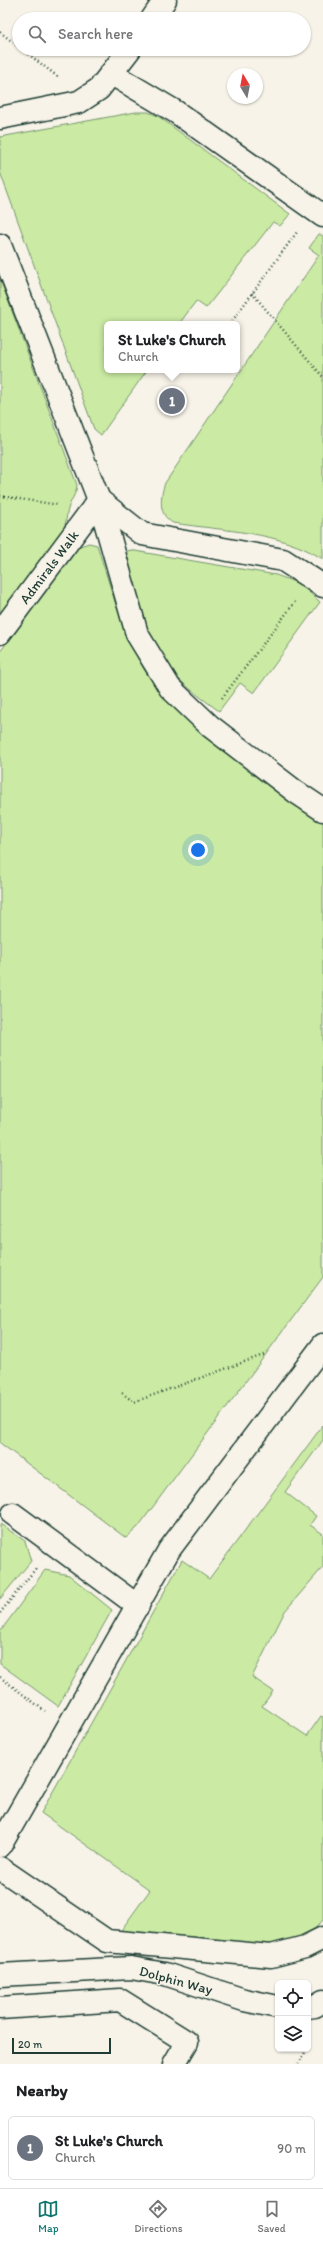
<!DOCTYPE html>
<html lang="en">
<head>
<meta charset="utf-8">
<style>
	body { margin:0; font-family:Itim,sans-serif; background:#f6f6f6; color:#202124 }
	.controls { position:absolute; right:12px; bottom:12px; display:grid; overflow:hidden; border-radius:6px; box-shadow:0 1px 3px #0004 }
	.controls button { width:36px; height:36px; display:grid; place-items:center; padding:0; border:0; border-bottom:1px solid #e0e0e0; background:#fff; color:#202124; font:20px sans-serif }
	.compass { position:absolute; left:227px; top:68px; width:36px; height:36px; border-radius:50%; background:#fff; box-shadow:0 1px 3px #0004; rotate:350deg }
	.scale { position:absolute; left:12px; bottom:10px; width:99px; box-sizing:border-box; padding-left:4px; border:2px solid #1f3d34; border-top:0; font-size:11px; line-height:14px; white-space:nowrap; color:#1f3d34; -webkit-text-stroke:3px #f7f3e8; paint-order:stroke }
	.you { position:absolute; left:198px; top:850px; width:14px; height:14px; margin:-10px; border:3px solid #fff; border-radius:50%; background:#1a73e8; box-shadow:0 0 0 6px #1a73e833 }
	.badge { display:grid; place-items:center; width:26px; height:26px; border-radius:50%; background:#0f766e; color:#fff; font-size:13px; font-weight:700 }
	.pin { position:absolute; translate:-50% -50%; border:2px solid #fff; box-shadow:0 1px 4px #0006 }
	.popup { position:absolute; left:104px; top:321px; width:136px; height:52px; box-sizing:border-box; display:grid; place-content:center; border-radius:6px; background:#fff; filter:drop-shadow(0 1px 3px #0005); font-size:13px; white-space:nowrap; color:#757577 }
	.popup b { font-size:15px; color:#202124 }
	.popup::after { content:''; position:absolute; left:50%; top:100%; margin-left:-8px; border:8px solid transparent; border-top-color:#fff }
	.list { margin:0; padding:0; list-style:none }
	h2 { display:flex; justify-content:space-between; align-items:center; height:52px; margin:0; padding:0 16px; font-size:17px }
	h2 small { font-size:13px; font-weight:400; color:#757577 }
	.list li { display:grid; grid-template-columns:26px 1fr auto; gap:12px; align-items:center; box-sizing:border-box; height:64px; margin:0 8px 8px; padding:0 8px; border:1px solid #e0e0e0; border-radius:6px }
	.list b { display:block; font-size:15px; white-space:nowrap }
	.list p { margin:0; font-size:13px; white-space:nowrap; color:#757577 }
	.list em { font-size:13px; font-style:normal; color:#757577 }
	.icon { flex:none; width:22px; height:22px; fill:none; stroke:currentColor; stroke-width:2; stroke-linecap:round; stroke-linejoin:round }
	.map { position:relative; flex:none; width:323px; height:2064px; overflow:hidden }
	.search { position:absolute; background:#fff; box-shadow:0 1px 3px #0004; left:12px; right:12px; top:12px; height:44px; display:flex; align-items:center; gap:10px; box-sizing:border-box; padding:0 14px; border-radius:22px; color:#757577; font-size:15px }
	.sheet { height:124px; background:#fff }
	nav { display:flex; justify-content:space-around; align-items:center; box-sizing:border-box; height:56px; border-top:1px solid #e0e0e0; background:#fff; font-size:11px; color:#757577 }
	nav a { display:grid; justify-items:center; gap:2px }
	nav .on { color:#0f766e }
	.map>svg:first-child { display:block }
	.green { fill:#cbeba4; stroke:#75946c }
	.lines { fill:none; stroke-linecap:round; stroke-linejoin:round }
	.minor-casing { stroke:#1f3d34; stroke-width:25 }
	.path { stroke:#1f3d34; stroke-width:2.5; stroke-dasharray:1 3; stroke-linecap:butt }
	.minor { stroke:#f7f3e8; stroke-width:22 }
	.labels { text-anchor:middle; stroke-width:3; stroke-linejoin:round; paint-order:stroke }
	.street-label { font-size:14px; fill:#1f3d34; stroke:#f7f3e8 }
</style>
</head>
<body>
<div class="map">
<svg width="323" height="2064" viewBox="0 0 323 2064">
	<rect width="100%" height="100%" fill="#f7f3e8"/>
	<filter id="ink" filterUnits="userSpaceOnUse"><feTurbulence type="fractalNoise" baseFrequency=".025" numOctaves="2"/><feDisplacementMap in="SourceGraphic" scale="8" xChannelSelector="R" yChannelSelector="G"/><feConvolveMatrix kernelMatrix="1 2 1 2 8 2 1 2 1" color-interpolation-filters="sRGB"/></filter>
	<g filter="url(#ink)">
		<g class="green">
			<polygon points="136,112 148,112 158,116 290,214 280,226 273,222 206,308 196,301 179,324 107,324 107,370 147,370 101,435 94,429 0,172 0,137"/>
			<path d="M 319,234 L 323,236 L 323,559 C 279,531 224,531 173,523 C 158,515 160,497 165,483 L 319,255 L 309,248 Z"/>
			<path d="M 0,279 L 77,485 C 76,494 72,498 69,506 C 66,513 67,521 64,528 L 0,615 Z"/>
			<path d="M 89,543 L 97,545 C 110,585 124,639 147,674 C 157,689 170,700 182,712 C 225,753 275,787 323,822 L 323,1277 L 138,1527 L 126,1538 L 0,1443 L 0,652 L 74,548 Z"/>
			<path d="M 129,550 L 276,575 L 300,584 L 320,602 L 254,693 L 240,683 L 219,711 C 203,699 187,688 174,674 C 145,641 135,597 123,557 Z"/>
			<polygon points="323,1425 323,1440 285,1492 316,1516 310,1525 323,1534 323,1567 285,1611 252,1677 273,1691 262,1706 307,1736 321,1716 323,1717 323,1920 308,1936 279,1948 117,1936 150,1890 41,1813 182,1560 209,1579"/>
			<polygon points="0,1524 25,1541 31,1561 0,1599"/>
			<polygon points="45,1570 69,1575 112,1610 58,1706 0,1664 0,1632"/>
		</g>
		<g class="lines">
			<g class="minor-casing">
				<g id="minor">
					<polyline points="152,19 165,0"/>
					<polyline points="112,74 176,112 323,216"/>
					<polyline points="0,118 79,102 99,89 130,49"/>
					<polyline points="0,245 99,500 137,634 170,688 210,726 296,792 323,810"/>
					<polyline points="99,500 142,534 283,560 323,586"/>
					<polyline points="0,633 99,500"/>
					<polyline points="13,1514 138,1606"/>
					<polyline points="0,1846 169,1550 323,1345"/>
					<polyline points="0,1868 107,1941 271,1956 305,1947 323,1938"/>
					<polyline points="0,1975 131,1968 165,1974 244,2000 278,2007"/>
					<polyline points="308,2007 315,2006 323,2001"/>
					<polyline points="0,2008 120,2000 187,2042 174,2064"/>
				</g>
			</g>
			<g class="path">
				<polyline points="0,32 19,47"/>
				<polyline points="22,49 58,77"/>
				<polyline points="252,293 323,377"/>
				<polyline points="230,324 297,232"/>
				<polyline points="0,496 59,505"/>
				<polyline points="222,698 295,602"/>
				<polyline points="122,1393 134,1402 266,1354"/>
				<polyline points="0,1613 37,1567"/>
				<polyline points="0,1677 45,1711"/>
				<polyline points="298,2064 304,2055 306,2049"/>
			</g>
			<use href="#minor" class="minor"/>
		</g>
	</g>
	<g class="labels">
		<g class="street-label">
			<text transform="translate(49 567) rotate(-53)" y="5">Admirals Walk</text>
			<text transform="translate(176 1980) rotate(15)" y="5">Dolphin Way</text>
		</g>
	</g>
</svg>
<div class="controls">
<button><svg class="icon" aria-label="locate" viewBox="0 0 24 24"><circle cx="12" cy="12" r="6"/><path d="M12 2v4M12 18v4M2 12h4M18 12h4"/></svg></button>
<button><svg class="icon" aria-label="layers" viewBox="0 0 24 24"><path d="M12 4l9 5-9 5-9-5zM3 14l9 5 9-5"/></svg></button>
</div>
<svg class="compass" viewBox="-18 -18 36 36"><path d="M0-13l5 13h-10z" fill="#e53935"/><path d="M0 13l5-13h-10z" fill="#757577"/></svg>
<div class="scale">20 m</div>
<div class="you"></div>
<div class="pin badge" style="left:172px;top:401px;background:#6b7280">1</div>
<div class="popup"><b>St Luke's Church</b>Church</div>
<div class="search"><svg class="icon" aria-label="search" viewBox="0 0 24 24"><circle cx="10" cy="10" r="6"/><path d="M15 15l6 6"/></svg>Search here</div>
</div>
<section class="sheet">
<h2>Nearby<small></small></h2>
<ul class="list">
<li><span class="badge" style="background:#6b7280">1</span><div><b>St Luke's Church</b><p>Church</p></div><em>90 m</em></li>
</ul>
</section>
<nav>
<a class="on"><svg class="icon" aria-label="map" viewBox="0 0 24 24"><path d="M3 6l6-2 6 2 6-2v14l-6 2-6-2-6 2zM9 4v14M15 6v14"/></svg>Map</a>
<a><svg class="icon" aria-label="directions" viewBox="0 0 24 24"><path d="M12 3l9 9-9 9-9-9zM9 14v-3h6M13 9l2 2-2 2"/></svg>Directions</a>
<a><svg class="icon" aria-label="saved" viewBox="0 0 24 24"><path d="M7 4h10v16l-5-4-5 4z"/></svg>Saved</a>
</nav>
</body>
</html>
